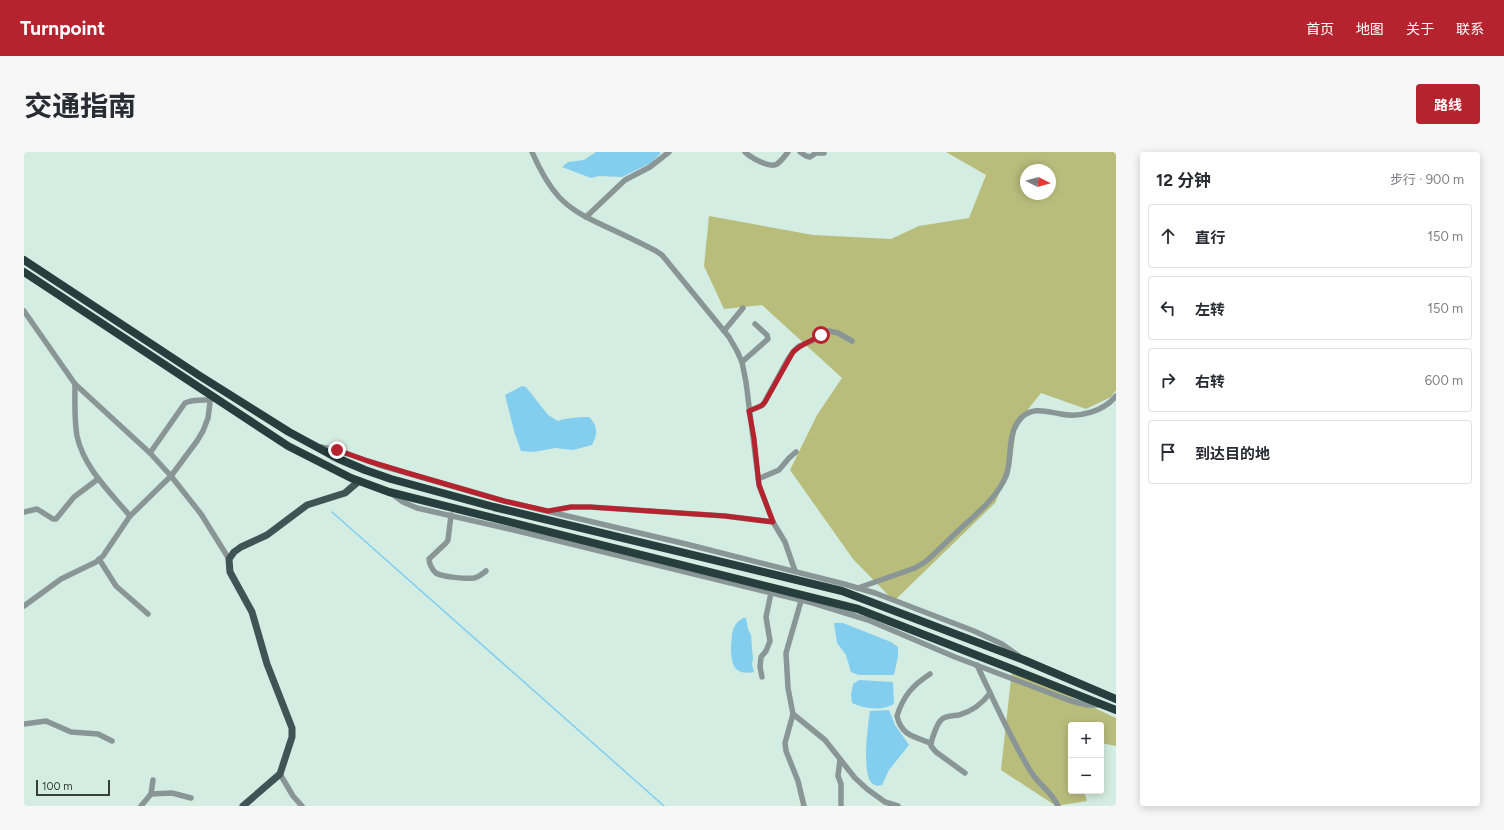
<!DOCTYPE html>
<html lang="zh">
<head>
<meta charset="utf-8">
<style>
	body { margin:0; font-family:Figtree,"Noto Sans SC",sans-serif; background:#f7f7f7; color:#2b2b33 }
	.controls { position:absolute; right:12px; bottom:12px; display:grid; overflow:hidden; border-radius:4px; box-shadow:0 2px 10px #0003 }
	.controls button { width:36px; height:36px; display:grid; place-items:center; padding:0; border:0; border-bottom:1px solid #e1e1e2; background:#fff; color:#2b2b33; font:20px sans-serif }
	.compass { position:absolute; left:996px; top:12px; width:36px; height:36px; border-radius:50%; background:#fff; box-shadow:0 2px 10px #0003; rotate:96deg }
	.scale { position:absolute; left:12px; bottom:10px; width:74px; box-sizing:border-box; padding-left:4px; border:2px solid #353f3b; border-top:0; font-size:11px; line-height:14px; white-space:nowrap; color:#353f3b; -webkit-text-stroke:3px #d4ede3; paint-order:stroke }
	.stop { position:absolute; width:12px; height:12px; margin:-9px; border:3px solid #b5232f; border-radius:50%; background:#fff }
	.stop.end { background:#b5232f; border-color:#fff; box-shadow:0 1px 4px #0008 }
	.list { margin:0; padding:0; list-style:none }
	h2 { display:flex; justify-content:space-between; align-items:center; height:52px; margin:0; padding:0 16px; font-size:17px }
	h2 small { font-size:13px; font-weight:400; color:#7c7c81 }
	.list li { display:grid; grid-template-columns:26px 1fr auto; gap:12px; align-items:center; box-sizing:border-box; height:64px; margin:0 8px 8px; padding:0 8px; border:1px solid #e1e1e2; border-radius:4px }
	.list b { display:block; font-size:15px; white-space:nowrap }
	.list em { font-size:13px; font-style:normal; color:#7c7c81 }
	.icon { flex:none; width:22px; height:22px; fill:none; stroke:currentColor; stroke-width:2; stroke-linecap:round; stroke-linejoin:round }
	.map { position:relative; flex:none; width:1092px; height:654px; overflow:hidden; border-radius:4px }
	header { display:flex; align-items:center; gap:24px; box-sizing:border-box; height:56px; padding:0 20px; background:#b5232f; color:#fff }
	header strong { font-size:19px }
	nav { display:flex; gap:22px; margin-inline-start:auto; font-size:14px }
	.intro { display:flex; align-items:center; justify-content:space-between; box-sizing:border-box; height:96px; padding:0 24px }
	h1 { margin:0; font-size:28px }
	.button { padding:10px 18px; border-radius:4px; background:#b5232f; color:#fff; font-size:14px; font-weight:700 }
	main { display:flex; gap:24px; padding:0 24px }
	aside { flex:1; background:#fff; border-radius:4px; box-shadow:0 2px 10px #0003 }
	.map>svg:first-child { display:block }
	.green { fill:#b9bd7c; fill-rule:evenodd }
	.water { fill:#83ceef }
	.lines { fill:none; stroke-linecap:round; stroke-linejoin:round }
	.stream { stroke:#83ceef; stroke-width:1.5 }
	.minor { stroke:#8a9696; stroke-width:5.5 }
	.major { stroke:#405455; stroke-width:7 }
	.highway { stroke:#263e3e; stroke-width:8 }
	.route { stroke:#b5232f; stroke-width:5 }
</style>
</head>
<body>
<header>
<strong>Turnpoint</strong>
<nav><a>首页</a><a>地图</a><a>关于</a><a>联系</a></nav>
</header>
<div class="intro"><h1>交通指南</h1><a class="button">路线</a></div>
<main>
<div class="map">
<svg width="1092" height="654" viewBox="0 0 1092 654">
	<rect width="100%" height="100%" fill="#d4ede3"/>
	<g class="green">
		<path d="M 922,0 L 1092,0 L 1092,238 L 1087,245 L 1062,257 L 1017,241 L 993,271 L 987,315 L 971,351 L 870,449 L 829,407 L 766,318 L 793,263 L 818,226 L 738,153 L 700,157 L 680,114 L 685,64 L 789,83 L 867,87 L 895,74 L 945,66 L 962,23 ZM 1002,18 L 1026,18 L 1026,42 L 1002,42 Z"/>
		<polygon points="988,517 1092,566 1092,594 1077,591 1077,573 1047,573 1047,585 1044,585 1047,596 1047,639 1060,639 1063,649 1032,654 977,618"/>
	</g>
	<g class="water">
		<polygon points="572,0 636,0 636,2 627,11 598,25 575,24 567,26 538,15 544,10 560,8"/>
		<path d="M 498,234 L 502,235 L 524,263 L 534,269 C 541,266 556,265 565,265 C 574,274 574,282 568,293 L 549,298 L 531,296 L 510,300 L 497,299 L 490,279 L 481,243 Z"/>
		<path d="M 719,466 L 722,466 L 724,477 L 727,483 L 729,507 L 728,512 L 730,520 C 709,524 707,511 707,494 C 708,487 707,478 712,472 C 713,470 716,468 719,466 Z"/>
		<polygon points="810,471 819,471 867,490 874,495 874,504 870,523 835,523 827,520 822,503 813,491"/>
		<path d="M 835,528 L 869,530 L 870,552 C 857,559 841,557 828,551 L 827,542 L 829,532 Z"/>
		<path d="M 865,558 L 871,573 L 885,593 L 865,618 L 858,633 C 855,634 852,634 849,632 C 837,625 844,572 846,559 Z"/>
	</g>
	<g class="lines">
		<polyline class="stream" points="308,360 640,654"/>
		<g class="minor">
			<path d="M 508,0 C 515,16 523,32 535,45 C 549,60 568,68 587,77 C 602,84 617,91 632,99 L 638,103 L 705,185 L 713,199 L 718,210 L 722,230 L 735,333 L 749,370 L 761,390 L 771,419"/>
			<path d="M 721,0 C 726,5 746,17 753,12 C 757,9 761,4 764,0"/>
			<polyline points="776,0 782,4 786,5 792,1 800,1"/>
			<polyline points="562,65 601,28 626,15 645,0"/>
			<polyline points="0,159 51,232 126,301 147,324 177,362 205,407"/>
			<polyline points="700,179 719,156"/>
			<polyline points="718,210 744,187 743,183 731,172"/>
			<path d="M 51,232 C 51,249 50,267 53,284 C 60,316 86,340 106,364"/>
			<polyline points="725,259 739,253 764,207 769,200 775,194 788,189 801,180 805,179 814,181 828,189"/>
			<polyline points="297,295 313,298 355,313 480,349 662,392 820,432 851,441 950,479 978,492 995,504"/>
			<path d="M 126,301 L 161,251 C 169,247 177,248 186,248"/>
			<polyline points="734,327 755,318 765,306 772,300"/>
			<polyline points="368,342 379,350 393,356 498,380 789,451 844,468 931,505 1047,549 1063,553 1074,553"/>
			<polyline points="526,359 547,355 566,355 701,364 749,370"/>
			<polyline points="0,360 13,357 29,367 32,367 50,345 74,327"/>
			<path d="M 427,363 L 424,388 L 422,391 L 405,407 C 405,411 408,418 412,421 C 417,425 444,427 450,426 C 455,425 458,422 462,419"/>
			<polyline points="75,407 92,434 124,462"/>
			<path d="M 834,436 L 891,416 L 901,410 C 913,400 923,389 934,379 C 951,363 973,346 982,324 C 989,305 982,282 997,266 C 1009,254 1023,260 1037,262 C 1056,266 1080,259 1092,244"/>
			<polyline points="777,449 762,501 764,536 769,562 761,591 762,599 774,629 780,654"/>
			<polyline points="0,454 37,427 72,410 79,404 106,364 147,324 173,289 179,279 184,266 187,243"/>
			<path d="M 953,513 C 970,549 986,586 1007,620 C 1015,633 1028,640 1034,654"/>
			<path d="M 906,522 C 889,533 879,544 873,564 C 877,583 890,585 907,591"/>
			<polyline points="738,525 736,515 737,505 742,499 746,489 742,465 747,441"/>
			<polyline points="769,562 801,588 831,626 843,637 861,650 874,654"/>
			<polyline points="0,572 22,569 47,580 74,582 88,589"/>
			<polyline points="816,607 814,624 817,632 817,654"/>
			<path d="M 941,621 L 912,600 L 907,594 C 907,588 913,572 917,568 C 922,563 929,564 935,563 C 949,559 958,552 966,541"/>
			<polyline points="256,622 269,644 278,654"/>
			<polyline points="127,642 148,641 167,646"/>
			<polyline points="117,654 127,642 129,628"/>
		</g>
		<polyline class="major" points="219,654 256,622 268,585 268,576 243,512 228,460 206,420 205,407 210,400 217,395 243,383 283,353 321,341 335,329"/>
		<g class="highway">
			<polyline points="0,108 176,224 265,280 315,307 341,318 367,327 470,355 818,439 1000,508 1092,547"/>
			<polyline points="0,120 264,294 327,326 365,340 834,457 988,517 1092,558"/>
		</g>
	</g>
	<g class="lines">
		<path class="route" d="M 313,298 L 344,309 L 387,322 L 480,349 L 524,359 L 547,355 L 566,355 L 701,364 L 749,370 L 735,333 L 730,286 L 725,259 L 737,254 L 741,250 L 769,200 C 777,192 788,189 797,183"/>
	</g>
</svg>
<div class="controls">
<button>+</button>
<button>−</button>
</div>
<svg class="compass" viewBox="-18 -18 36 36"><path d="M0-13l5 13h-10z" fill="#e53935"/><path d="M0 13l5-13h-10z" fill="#7c7c81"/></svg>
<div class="scale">100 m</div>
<div class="stop" style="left:797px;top:183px"></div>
<div class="stop end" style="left:313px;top:298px"></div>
</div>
<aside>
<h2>12 分钟<small>步行 · 900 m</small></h2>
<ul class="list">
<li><svg class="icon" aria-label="ahead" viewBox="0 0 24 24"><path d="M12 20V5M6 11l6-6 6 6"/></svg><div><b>直行</b></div><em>150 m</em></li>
<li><svg class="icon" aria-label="left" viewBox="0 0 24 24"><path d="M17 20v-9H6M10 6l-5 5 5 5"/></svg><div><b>左转</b></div><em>150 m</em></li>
<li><svg class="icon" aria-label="right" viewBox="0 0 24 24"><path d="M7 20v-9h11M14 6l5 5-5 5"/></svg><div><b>右转</b></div><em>600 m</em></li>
<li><svg class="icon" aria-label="arrive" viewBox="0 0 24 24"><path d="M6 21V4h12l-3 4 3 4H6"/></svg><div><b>到达目的地</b></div></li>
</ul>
</aside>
</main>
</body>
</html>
